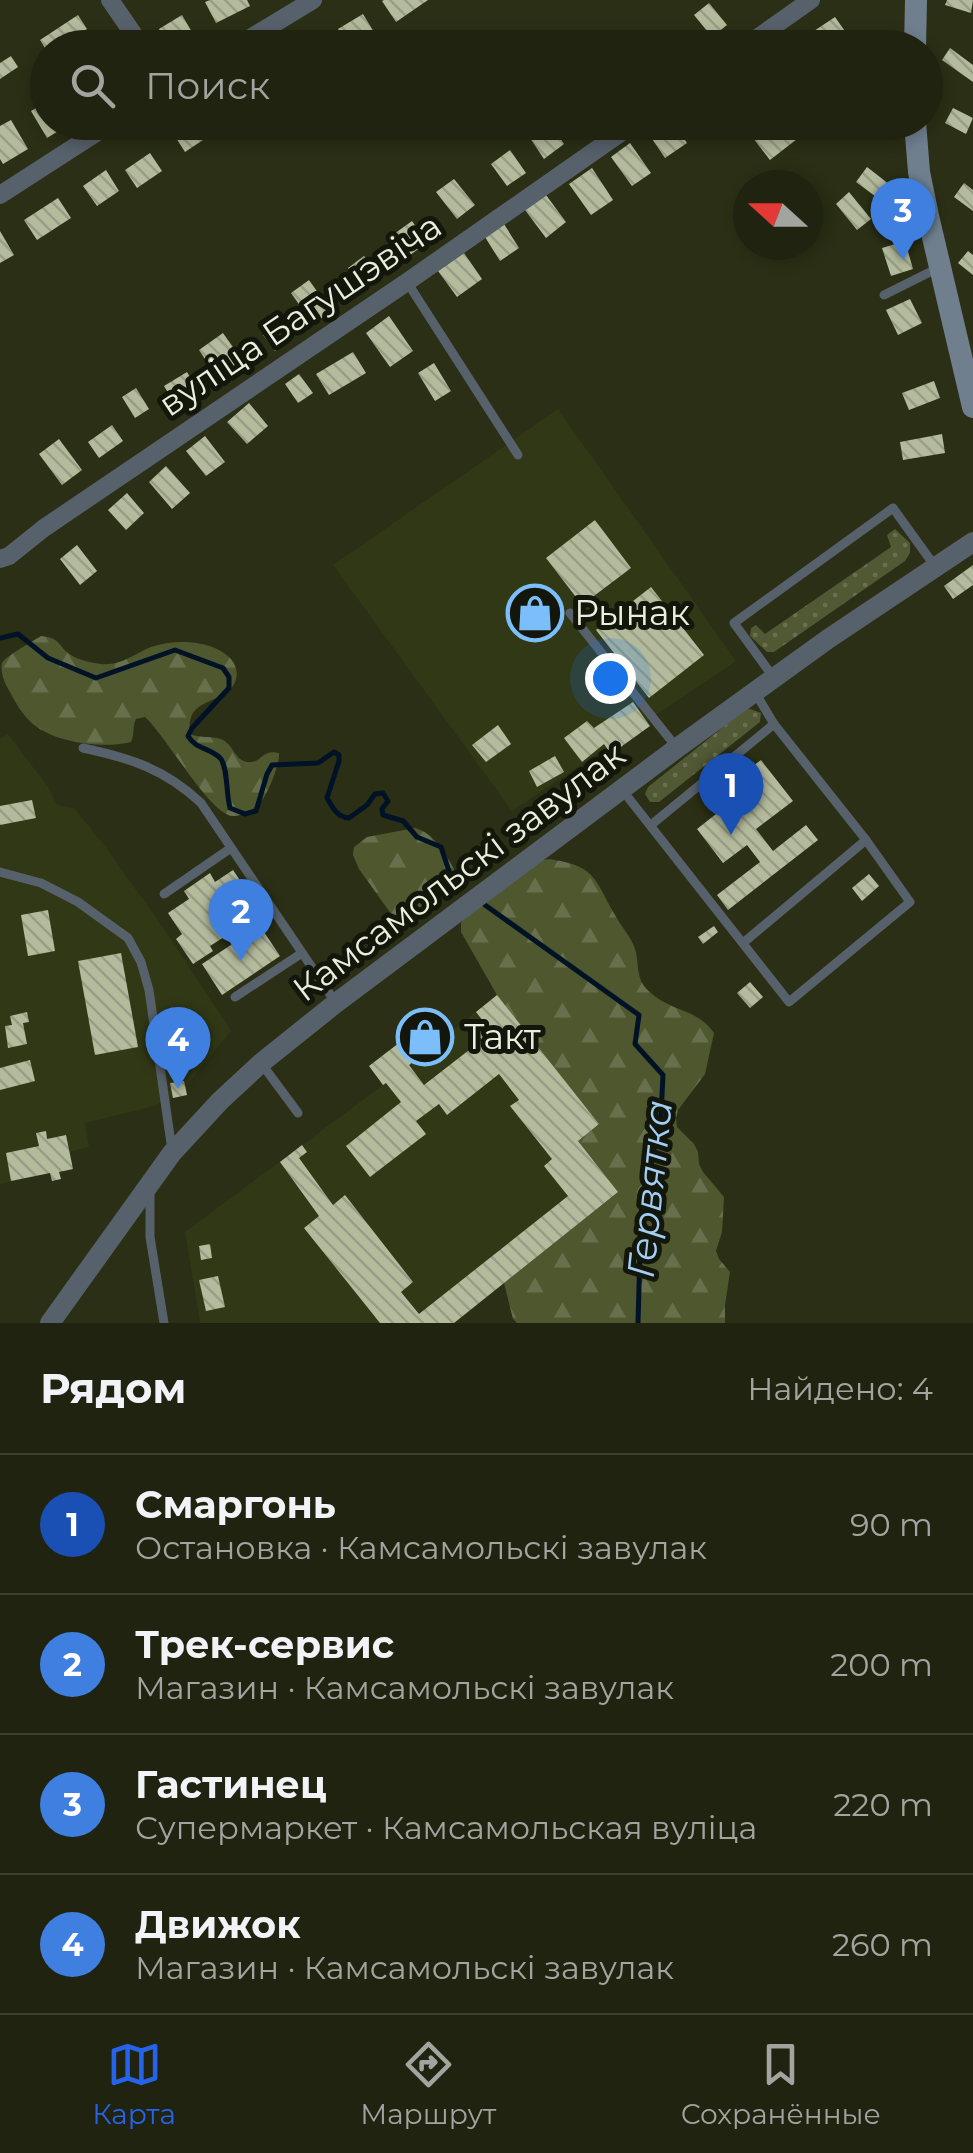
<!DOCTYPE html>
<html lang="ru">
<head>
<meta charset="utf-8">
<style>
	body { margin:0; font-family:Montserrat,sans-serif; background:#2d2f1e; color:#f1f3f6 }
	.compass { position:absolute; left:733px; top:170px; width:90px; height:90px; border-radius:50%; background:#202310; box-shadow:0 5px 15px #0003; rotate:291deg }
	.you { position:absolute; left:610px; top:678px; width:35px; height:35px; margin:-25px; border:8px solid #fff; border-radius:50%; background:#1a73e8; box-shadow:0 0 0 15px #1a73e833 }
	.badge { display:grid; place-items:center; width:65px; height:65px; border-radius:50%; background:#2563eb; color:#fff; font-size:32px; font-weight:700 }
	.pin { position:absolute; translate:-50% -82px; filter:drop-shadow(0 2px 5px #0008) }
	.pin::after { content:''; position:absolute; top:52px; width:35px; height:30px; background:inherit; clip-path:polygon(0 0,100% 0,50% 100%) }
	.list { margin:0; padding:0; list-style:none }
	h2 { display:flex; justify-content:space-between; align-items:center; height:130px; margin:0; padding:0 40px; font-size:42px }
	h2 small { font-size:32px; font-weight:400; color:#a2a49f }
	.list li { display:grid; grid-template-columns:65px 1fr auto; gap:30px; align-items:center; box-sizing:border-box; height:140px; padding:0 40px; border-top:2px solid #3d4030 }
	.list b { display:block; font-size:38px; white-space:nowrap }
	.list p { margin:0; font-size:32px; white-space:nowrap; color:#a2a49f }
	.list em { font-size:32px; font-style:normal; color:#a2a49f }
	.icon { flex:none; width:55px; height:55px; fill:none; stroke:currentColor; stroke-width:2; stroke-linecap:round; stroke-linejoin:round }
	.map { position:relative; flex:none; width:973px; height:1323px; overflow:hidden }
	.search { position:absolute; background:#202310; box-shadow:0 5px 15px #0003; left:30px; right:30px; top:30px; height:110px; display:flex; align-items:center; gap:25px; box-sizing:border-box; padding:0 35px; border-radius:55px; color:#a2a49f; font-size:38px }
	.sheet { height:690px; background:#202310 }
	nav { display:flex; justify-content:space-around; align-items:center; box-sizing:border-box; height:140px; border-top:2px solid #3d4030; background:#202310; font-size:28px; color:#a2a49f }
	nav a { display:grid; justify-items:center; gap:5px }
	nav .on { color:#2563eb }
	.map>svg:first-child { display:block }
	.built { fill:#313816 }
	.grass { fill:url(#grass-dots) }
	.forest { fill:url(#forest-firs) }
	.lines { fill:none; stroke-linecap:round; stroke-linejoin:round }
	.stream { stroke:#001326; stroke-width:5 }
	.building { fill:url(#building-back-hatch) }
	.service { stroke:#57616b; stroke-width:9 }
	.minor { stroke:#57616b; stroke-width:18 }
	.tertiary { stroke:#57616b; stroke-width:20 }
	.secondary { stroke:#6f7f8e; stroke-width:22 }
	.labels { text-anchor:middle; stroke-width:10; stroke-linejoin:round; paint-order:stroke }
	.street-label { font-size:35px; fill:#eaeede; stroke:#13160a }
	.poi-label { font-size:35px; fill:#eaeede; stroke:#13160a; text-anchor:start }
	.water-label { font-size:38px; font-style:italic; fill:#a2cef6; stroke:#13160a }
</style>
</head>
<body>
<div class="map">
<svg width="973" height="1323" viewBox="0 0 973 1323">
	<defs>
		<pattern id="grass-dots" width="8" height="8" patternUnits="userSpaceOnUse" patternTransform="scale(2.5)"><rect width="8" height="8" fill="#505834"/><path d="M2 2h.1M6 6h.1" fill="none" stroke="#697051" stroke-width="1.8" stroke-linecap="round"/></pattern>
		<pattern id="forest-firs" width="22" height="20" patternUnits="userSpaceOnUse" patternTransform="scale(2.5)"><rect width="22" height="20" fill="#4f572f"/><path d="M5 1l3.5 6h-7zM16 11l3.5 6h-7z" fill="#686f4d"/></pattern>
		<pattern id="building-back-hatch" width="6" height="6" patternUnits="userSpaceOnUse" patternTransform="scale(2.5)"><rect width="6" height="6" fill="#b4bb9c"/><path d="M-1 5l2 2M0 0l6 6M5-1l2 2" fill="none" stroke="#989e86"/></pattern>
	</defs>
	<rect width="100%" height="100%" fill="#2a2f15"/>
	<g class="built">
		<polygon points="558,409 736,661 512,811 333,565"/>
		<polygon points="8,734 48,787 57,805 74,808 104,845 167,933 231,1031 186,1086 187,1095 173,1098 147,1108 85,1123 89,1147 69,1152 59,1172 61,1179 50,1173 0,1184 0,739"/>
		<polygon points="497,995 599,1124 578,1142 618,1192 454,1323 200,1323 185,1232 383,1085 369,1066 407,1037 401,1028 421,1013 427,1020 434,1015 449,1033"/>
	</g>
	<g class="grass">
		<polygon points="895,529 910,543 910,553 905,561 774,652 767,652 750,636 751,628 756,625 765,634 891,547 887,535"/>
		<polygon points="747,708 761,713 760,722 659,802 650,802 645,794 648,787"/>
	</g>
	<g class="forest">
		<path d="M 41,636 C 62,638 57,646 71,655 C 78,660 93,663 101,664 C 121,666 134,654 151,647 C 175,639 212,639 231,659 C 238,668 239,678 232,687 C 218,705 185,698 190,734 C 201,739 212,735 223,740 C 234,746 235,761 248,762 C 263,763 261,749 279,753 C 280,764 268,794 260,803 C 253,810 241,817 232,816 C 209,813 166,736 145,717 L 136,719 C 132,727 135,734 131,742 C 104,749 55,743 33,724 C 23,715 16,704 10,692 C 5,684 0,673 2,663 C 7,655 32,642 41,636 Z"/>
		<path d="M 415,828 C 435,834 444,852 454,869 C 450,888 414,917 394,918 L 359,869 L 353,855 L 354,847 L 367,837 Z"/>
		<path d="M 549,859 C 596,866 594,878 615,915 C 621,927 631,936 635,949 C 639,961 636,975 644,986 C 664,1009 685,1007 704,1022 C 708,1025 711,1029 714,1033 L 705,1074 L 678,1110 L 676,1118 L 677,1127 L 694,1144 L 698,1152 L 699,1164 L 703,1172 L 724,1197 L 722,1232 L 716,1251 L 719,1259 L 730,1272 L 725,1305 L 725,1323 L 517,1323 L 513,1319 L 504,1283 L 618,1192 L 578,1141 L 599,1124 L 497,995 L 461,932 L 461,923 L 464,918 L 533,862 Z"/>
	</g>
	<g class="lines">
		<g class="stream">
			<path d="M 0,638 L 18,634 L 48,658 L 96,678 L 175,650 L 223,668 L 229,677 L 229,688 L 192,728 L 188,736 C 196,750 212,748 221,759 C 228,770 226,794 230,808 L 245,814 L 256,811 L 267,774 L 272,765 L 318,763 L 334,752 L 339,755 L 339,761 L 327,798 C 333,808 337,817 349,818 L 367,805 L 375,794 L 383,793 L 388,801 L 382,809 L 383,815 L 403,821 L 417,837 L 441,847 L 453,883"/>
			<polyline points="485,905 639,1015 635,1044 663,1075 661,1116 641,1213 638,1323"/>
		</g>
	</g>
	<g class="building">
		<polygon points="210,0 247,0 250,6 216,23 205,2"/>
		<polygon points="384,0 428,0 396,22 382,1"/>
		<polygon points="947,0 973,0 971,13 945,5"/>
		<polygon points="709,3 727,25 712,37 694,15"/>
		<polygon points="363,14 377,37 361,48 350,48 338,29"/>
		<polygon points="78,15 87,29 59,48 45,48 40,40"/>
		<polygon points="182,15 196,39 181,48 169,48 159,29"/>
		<polygon points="835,17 849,37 833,48 826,48 814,31"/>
		<polygon points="660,35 671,48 645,48"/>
		<polygon points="950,48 973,65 973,82 942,60"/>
		<polygon points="11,56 18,67 0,79 0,63"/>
		<polygon points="48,101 48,122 73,122 47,138 31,111"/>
		<polygon points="953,108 973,118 966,134 945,123"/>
		<polygon points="11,120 28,149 3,164 0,159 0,126"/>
		<polygon points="183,122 201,122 209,136 185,152 171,130"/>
		<polygon points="657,122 673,122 687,143 665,158 646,130"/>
		<polygon points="774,122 784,122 797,139 770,160 753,138"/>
		<polygon points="844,122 876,122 863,138"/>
		<polygon points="551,124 564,144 544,159 530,138"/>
		<polygon points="630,143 651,173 632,186 611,157"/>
		<polygon points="510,150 526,173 507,186 491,164"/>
		<polygon points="150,153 162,171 137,188 125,170"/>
		<polygon points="867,167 898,191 887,205 856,182"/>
		<polygon points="592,168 613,200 591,215 569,184"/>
		<polygon points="106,170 119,191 97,206 83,186"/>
		<polygon points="454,179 475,205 457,219 436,192"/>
		<polygon points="964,183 973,190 973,211 954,197"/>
		<polygon points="849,192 871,219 857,230 836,204"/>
		<polygon points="546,195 566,222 546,238 525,210"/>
		<polygon points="58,198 71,218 37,240 24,220"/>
		<polygon points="412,221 427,243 410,255 394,234"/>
		<polygon points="504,224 519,248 500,261 485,237"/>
		<polygon points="0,231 14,255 0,263"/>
		<polygon points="905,241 913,269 891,276 882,248"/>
		<polygon points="968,251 973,255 973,275 958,263"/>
		<polygon points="464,253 482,279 457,297 438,271"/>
		<polygon points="364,256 378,275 362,287 348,268"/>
		<polygon points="309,280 331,311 313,324 291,293"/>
		<polygon points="910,299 922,323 898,335 886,310"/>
		<polygon points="389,316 413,351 390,367 366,333"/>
		<polygon points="277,324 289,341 275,351 263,335"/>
		<polygon points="223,333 244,363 219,380 199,350"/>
		<polygon points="353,352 366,373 329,395 316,374"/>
		<polygon points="434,363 451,391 435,401 418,373"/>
		<polygon points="187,372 195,386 184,392 190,401 177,408 164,386"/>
		<polygon points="299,374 313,393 298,403 285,384"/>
		<polygon points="934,381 940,398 909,410 902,393"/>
		<polygon points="136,388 149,409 135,418 122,397"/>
		<polygon points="249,403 268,426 247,444 227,422"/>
		<polygon points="112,425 123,441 99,458 88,442"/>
		<polygon points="942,434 945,453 903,460 900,442"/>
		<polygon points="205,436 225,462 206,476 186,451"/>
		<polygon points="59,439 82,470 62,485 39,454"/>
		<polygon points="166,466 190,493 172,509 149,482"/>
		<polygon points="127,493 144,513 126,530 108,510"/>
		<polygon points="595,520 631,568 582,605 546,558"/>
		<polygon points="77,545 97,571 80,585 60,559"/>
		<polygon points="973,565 973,585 953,599 944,586"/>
		<polygon points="651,587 704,655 649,698 596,630"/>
		<polygon points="633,702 650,726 611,754 604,744 582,762 564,738 587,721 594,728"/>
		<polygon points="498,725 511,744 486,762 472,745"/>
		<polygon points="555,756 564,772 537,787 529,771"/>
		<polygon points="761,760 793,801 756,829 773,851 806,825 818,840 728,910 717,895 760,862 747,845 723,863 697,829 730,803 721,790"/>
		<polygon points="32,800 36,818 0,825 0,806"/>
		<polygon points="233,870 262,913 210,946 213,951 193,964 176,939 182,934 168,913 189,899 184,891 210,873 215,882"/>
		<polygon points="869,874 879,886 862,901 852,888"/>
		<polygon points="48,910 55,951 28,956 21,915"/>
		<polygon points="260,926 280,956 222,995 202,964"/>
		<polygon points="714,926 718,932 703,944 698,937"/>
		<polygon points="121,953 138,1047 95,1055 78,961"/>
		<polygon points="750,982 763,997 750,1008 737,993"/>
		<polygon points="497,995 599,1124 578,1141 618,1192 454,1323 380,1323 304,1228 319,1216 280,1162 302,1145 307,1152 299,1158 333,1205 345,1195 413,1282 401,1292 419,1314 568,1196 544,1166 552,1159 510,1106 519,1100 499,1074 447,1115 439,1104 416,1121 426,1134 370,1177 346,1146 401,1102 386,1083 383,1085 369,1066 408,1036 401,1028 421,1013 427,1021 434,1015 449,1034 409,1065 424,1085 482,1040 477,1034 487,1026 476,1012"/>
		<polygon points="27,1012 29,1022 23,1023 27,1044 8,1048 5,1026 12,1025 10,1016"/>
		<polygon points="30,1060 35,1081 0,1090 0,1068"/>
		<polygon points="184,1081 187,1095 173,1098 170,1083"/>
		<polygon points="46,1131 47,1139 66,1135 73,1169 59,1172 61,1179 52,1181 50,1173 11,1181 6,1153 39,1146 36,1133"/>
		<polygon points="210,1244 212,1258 201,1260 199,1246"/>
		<polygon points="218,1276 225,1307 206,1311 199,1280"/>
	</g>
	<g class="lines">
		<g class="service">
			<polyline points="407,282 518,455"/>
			<polyline points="884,295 938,268"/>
			<polyline points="570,613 677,748"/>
			<polyline points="774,678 734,623 893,508 934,565"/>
			<path d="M 83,748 C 130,758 165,769 201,803 L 336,1003"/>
			<polyline points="623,791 789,1002 910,902 866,840 774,724 756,694"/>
			<polyline points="651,825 774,724"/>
			<polyline points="0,872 41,883 78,902 128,938 141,962 149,990 172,1150"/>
			<polyline points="164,894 231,848"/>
			<polyline points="743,943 866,840"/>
			<polyline points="235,997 302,953"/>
			<polyline points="261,1063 298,1113"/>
			<polyline points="150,1192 150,1237 164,1323"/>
		</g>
		<g class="minor">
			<polyline points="110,0 143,48"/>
			<polyline points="234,48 313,0"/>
			<polyline points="743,48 811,0"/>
			<polyline points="0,195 113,122"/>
			<polyline points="0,559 9,556 44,528 407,282 636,122"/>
		</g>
		<polyline class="tertiary" points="50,1323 172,1153 220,1101 261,1063 336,1003 677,748 828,639 973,542"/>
		<g class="secondary">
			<polyline points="915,48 916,0"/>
			<polyline points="915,122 919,172 928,216 973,407"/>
		</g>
	</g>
	<defs>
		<g id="shop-ring" transform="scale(2.875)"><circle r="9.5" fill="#13160a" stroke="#7cbef9" stroke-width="1.5"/><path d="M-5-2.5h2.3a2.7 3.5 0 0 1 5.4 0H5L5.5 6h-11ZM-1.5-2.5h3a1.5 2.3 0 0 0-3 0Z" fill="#7cbef9"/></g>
	</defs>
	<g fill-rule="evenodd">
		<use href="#shop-ring" x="535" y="613"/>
		<use href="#shop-ring" x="425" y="1037"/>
	</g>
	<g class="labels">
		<g class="street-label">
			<text transform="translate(300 315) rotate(-34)" y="12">вуліца Багушэвіча</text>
			<text transform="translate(459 872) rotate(-37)" y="12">Камсамольскі завулак</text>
		</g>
		<g class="poi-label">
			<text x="574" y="625">Рынак</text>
			<text x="464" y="1049">Такт</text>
		</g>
		<g class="water-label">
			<text transform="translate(650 1189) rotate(-84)" y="13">Гервятка</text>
		</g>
	</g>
</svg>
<svg class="compass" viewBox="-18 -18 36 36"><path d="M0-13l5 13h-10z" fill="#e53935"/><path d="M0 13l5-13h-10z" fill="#a2a49f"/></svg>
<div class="you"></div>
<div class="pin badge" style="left:731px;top:835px;background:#1a4fb4">1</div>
<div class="pin badge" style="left:241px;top:961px;background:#3f7fe0">2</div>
<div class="pin badge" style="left:903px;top:260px;background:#3f7fe0">3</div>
<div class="pin badge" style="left:178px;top:1089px;background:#3f7fe0">4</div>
<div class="search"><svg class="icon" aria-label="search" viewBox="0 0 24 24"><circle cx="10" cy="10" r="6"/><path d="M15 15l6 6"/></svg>Поиск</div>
</div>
<section class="sheet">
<h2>Рядом<small>Найдено: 4</small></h2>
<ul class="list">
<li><span class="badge" style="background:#1a4fb4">1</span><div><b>Смаргонь</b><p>Остановка · Камсамольскі завулак</p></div><em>90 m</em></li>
<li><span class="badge" style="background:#3f7fe0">2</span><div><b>Трек-сервис</b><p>Магазин · Камсамольскі завулак</p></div><em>200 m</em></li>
<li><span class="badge" style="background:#3f7fe0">3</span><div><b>Гастинец</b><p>Супермаркет · Камсамольская вуліца</p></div><em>220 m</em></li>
<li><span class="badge" style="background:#3f7fe0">4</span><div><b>Движок</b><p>Магазин · Камсамольскі завулак</p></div><em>260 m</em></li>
</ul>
</section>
<nav>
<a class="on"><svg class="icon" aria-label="map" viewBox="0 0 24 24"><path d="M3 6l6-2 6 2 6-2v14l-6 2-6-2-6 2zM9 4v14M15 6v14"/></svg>Карта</a>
<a><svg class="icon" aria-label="directions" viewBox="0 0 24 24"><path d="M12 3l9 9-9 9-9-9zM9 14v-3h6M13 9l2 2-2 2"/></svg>Маршрут</a>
<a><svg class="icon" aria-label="saved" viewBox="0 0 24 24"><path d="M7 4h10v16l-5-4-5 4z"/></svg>Сохранённые</a>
</nav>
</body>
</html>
